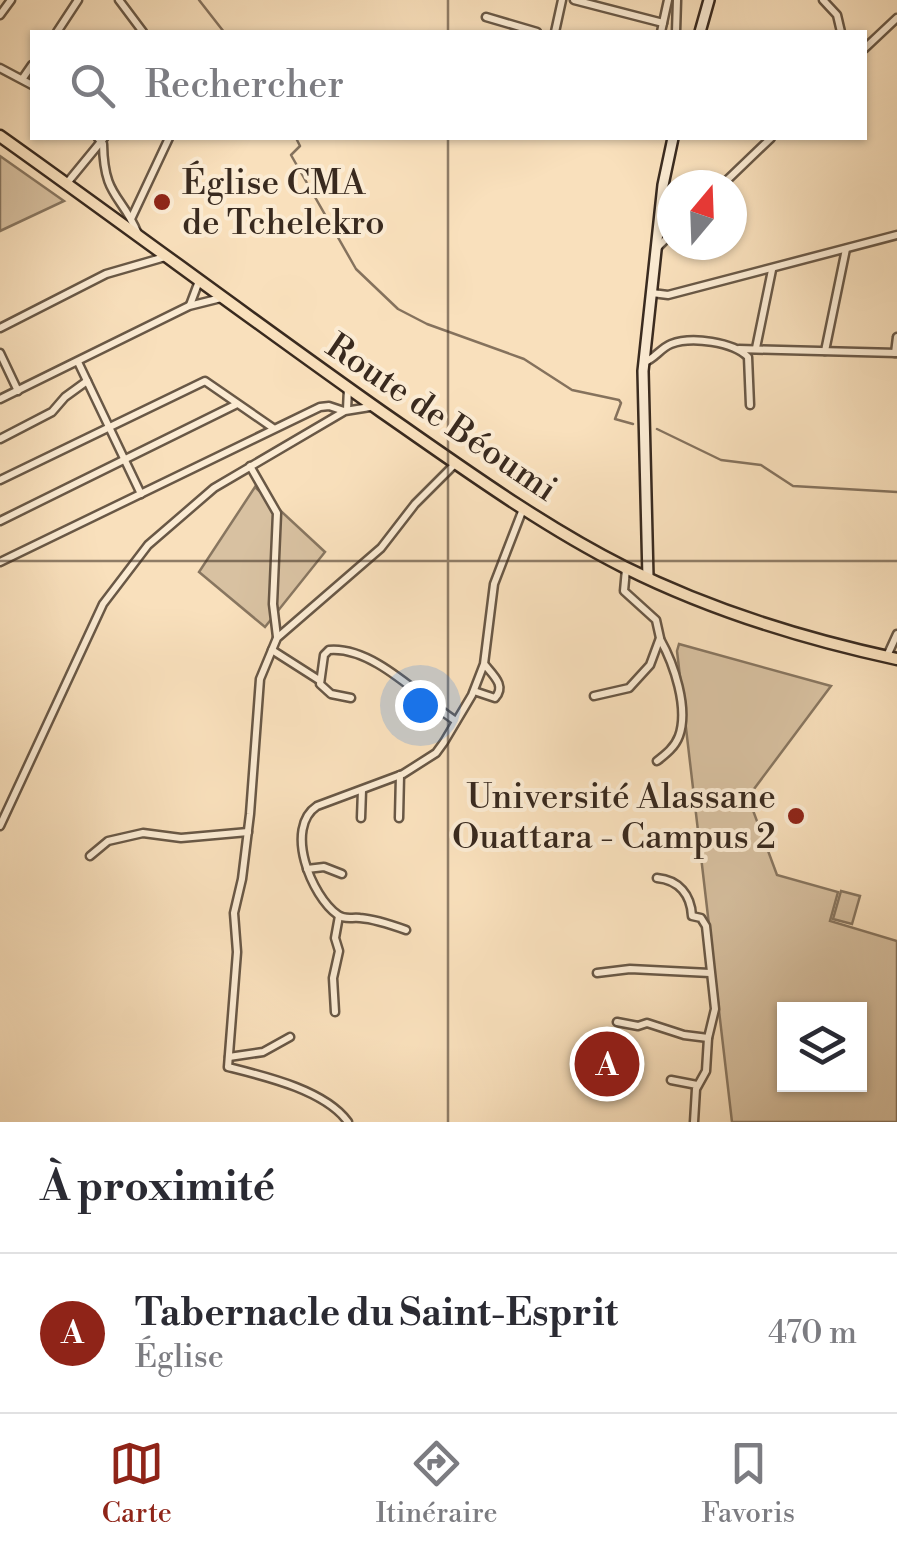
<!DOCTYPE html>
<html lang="fr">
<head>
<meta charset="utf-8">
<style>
	body { margin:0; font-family:"Libre Bodoni",serif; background:#f2f2f3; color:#2b2b33 }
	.controls { position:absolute; right:30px; bottom:30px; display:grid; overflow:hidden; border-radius:0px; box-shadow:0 2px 8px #0004 }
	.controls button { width:90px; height:90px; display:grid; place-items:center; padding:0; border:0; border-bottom:2px solid #e1e1e2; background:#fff; color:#2b2b33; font:50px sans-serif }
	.compass { position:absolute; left:657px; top:170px; width:90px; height:90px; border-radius:50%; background:#fff; box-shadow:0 2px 8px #0004; rotate:19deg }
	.you { position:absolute; left:420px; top:705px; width:35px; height:35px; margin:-25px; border:8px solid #fff; border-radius:50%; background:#1a73e8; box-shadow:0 0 0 15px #1a73e833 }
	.badge { display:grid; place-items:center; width:65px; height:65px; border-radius:50%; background:#8f2418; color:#fff; font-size:32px; font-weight:700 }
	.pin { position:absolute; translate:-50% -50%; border:5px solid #fff; box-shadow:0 2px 10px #0006 }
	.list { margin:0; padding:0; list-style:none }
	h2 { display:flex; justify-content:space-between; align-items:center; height:130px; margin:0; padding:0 40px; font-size:42px }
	h2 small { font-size:32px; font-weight:400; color:#7c7c81 }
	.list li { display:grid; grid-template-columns:65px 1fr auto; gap:30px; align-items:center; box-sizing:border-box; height:160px; padding:0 40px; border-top:2px solid #e1e1e2 }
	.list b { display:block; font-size:38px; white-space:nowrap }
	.list p { margin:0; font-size:32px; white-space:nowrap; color:#7c7c81 }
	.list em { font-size:32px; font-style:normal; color:#7c7c81 }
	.icon { flex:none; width:55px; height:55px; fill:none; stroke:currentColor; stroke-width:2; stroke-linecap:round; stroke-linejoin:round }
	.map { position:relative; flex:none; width:897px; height:1122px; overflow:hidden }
	.search { position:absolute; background:#fff; box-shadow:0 2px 8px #0004; left:30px; right:30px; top:30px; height:110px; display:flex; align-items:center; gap:25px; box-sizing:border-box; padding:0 35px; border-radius:0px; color:#7c7c81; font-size:38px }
	.sheet { height:290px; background:#fff }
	nav { display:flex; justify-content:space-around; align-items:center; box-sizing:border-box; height:140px; border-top:2px solid #e1e1e2; background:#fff; font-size:28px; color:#7c7c81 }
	nav a { display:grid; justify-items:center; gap:5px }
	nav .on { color:#8f2418 }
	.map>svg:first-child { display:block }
	.green { fill:#d8c1a1; stroke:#887660; stroke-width:2.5; fill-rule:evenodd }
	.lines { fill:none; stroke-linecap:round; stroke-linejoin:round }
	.stream { stroke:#85725d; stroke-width:2.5 }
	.street-casing { stroke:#695846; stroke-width:11 }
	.secondary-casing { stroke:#392a1f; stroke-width:14 }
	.primary-casing { stroke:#392a1f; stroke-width:15 }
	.street { stroke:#fbebd3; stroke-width:6 }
	.secondary { stroke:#fbebd3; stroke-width:9 }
	.primary { stroke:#f9e0bc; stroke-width:10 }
	.grid { fill:none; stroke:#392a1f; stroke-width:2.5; stroke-opacity:0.55 }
	.poi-dot { fill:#8f2418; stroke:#fbebd3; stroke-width:4 }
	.labels { text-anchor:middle; stroke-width:8; stroke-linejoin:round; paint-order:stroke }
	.poi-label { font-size:35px; fill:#392a1f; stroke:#fbebd3; text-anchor:start }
	.street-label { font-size:35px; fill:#392a1f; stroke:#fbebd3 }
</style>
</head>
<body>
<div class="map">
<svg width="897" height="1122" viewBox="0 0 897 1122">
	<rect width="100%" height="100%" fill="#f9e0bc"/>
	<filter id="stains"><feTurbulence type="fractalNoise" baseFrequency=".002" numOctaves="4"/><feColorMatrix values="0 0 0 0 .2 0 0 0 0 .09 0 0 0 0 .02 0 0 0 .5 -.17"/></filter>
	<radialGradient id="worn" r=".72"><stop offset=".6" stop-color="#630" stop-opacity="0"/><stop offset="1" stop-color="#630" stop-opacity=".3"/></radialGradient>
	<g class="green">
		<polygon points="0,156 64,201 0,231"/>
		<polygon points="255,487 325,552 265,627 199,572"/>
		<path d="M 679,644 L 831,686 L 748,797 L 777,875 L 838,892 L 830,921 L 897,941 L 897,1122 L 732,1122 L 677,651 ZM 784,1009 L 860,1009 L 860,1084 L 784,1084 Z"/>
		<polygon points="841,891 860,896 852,924 833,919"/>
	</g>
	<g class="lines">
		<g class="stream">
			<polyline points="199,0 224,32"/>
			<polyline points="296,138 300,146 291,155 356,269 398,309 427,324 524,359 572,390 619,400 621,403 615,419 633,424"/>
			<polyline points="657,429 721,460 761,465 793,486 897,492"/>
		</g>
		<g class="street-casing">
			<g id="street">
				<polyline points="119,0 143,32"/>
				<polyline points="574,0 663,23"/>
				<polyline points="823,0 837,15 841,32"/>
				<polyline points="0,15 11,0"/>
				<polyline points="486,17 537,32"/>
				<polyline points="57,32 78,0"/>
				<polyline points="555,32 562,0"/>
				<polyline points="661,32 668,0"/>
				<polyline points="676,32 677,0"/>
				<polyline points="864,49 897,18"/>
				<polyline points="0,68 32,85"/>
				<polyline points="23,78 32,65"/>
				<path d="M 98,138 L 103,144 C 104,198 121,193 138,234"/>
				<polyline points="67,183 104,138"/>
				<polyline points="722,185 771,138"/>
				<polyline points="131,219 169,138"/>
				<polyline points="656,249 672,233"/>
				<polyline points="652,293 668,295 897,235"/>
				<polyline points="190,305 199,281"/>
				<polyline points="0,328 106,274 165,257"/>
				<polyline points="756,348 772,270"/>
				<polyline points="739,349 897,353"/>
				<polyline points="825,351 846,249"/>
				<polyline points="0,353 18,391"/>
				<polyline points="895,353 897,337"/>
				<polyline points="78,362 141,494"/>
				<path d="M 645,362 C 655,358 661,348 671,344 C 692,336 733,342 748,357 L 750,405"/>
				<polyline points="0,399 189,306 221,298"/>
				<polyline points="347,410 348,388"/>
				<polyline points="0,439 52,412 65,397 87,381"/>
				<polyline points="250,466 277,513 273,604 277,637"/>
				<polyline points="0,480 205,381 273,428"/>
				<polyline points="0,521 237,404"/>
				<polyline points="0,562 320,407 329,406 344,411"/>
				<polyline points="272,650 319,680"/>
				<polyline points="887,656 897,634"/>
				<path d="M 474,691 L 495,698 C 506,686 494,676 485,665"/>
				<polyline points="594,696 629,688 650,665 660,638 656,620 624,591 626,569"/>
				<path d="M 351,698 L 331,694 L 320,684 L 324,655 L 329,650 C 374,646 421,699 456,721"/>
				<path d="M 657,761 C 666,754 675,747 679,736 C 689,708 674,664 660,639"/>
				<polyline points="361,818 362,790"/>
				<polyline points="399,818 400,775"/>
				<polyline points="0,826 103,604 148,545 214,488 345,411 370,407"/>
				<polyline points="90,856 108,841 143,833 181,838 248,832"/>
				<polyline points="307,869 324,867 342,874"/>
				<path d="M 657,878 C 679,880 691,895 692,916 L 701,918 L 706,926 L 715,1009 L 708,1038 L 706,1071 L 696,1089 L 694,1122"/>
				<path d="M 406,930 C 392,925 375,919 360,918 C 352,917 345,920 338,915 C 311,896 284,828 317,806 L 403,774 L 436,753 L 444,742 L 472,695 L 484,664 L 494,584 L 523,509"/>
				<polyline points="597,973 630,969 710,973"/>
				<polyline points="335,1012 333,978 339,951 335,938 339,916"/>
				<polyline points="617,1022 638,1026 647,1023 684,1035 708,1038"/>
				<polyline points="229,1057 263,1052 290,1037"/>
				<polyline points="671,1080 697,1085"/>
				<path d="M 348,1122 C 325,1090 264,1076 228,1067 L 237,952 L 234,913 L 242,879 L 250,814 L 260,679 L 277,638 L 381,548 L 415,504 L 456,463"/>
			</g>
		</g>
		<g class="secondary-casing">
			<g id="secondary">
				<polyline points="700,32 709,0"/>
				<polyline points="648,578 643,371 663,185 673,138"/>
			</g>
		</g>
		<g class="primary-casing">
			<path id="primary" d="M 0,136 C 128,227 253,321 382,412 C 460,466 539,524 624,567 C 710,610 804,639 897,659"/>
		</g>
		<use href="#street" class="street"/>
		<use href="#secondary" class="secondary"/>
		<use href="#primary" class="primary"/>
	</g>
	<path class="grid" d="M 448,0 L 448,32M 448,138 L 448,1122M 0,561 L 897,561"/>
	<g class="poi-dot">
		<circle cx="162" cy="202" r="10"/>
		<circle cx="796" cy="816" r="10"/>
	</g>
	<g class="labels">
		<g class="poi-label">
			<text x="182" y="194">Église CMA<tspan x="182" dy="40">de Tchelekro</tspan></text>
			<text x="776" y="808" text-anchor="end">Université Alassane<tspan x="776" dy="40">Ouattara - Campus 2</tspan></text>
		</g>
		<g class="street-label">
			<text transform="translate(442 417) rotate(34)" y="12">Route de Béoumi</text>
		</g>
	</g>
	<rect width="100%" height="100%" filter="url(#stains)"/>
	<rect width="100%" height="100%" fill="url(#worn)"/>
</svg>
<div class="controls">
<button><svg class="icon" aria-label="layers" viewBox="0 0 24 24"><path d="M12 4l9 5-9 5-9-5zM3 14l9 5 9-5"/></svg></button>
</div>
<svg class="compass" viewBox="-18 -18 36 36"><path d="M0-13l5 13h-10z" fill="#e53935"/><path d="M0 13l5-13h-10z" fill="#7c7c81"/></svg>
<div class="you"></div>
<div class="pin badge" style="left:607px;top:1064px">A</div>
<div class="search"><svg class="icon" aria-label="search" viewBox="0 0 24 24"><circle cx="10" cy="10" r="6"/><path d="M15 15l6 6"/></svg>Rechercher</div>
</div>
<section class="sheet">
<h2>À proximité<small></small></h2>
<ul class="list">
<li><span class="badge">A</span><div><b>Tabernacle du Saint-Esprit</b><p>Église</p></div><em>470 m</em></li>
</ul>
</section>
<nav>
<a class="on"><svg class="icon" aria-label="map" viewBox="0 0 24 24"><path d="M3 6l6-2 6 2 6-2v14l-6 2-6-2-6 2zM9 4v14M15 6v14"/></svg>Carte</a>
<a><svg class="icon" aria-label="directions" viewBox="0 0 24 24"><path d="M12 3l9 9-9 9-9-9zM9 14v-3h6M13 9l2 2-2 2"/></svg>Itinéraire</a>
<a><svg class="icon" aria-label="saved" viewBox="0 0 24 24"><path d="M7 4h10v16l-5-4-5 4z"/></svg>Favoris</a>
</nav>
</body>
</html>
